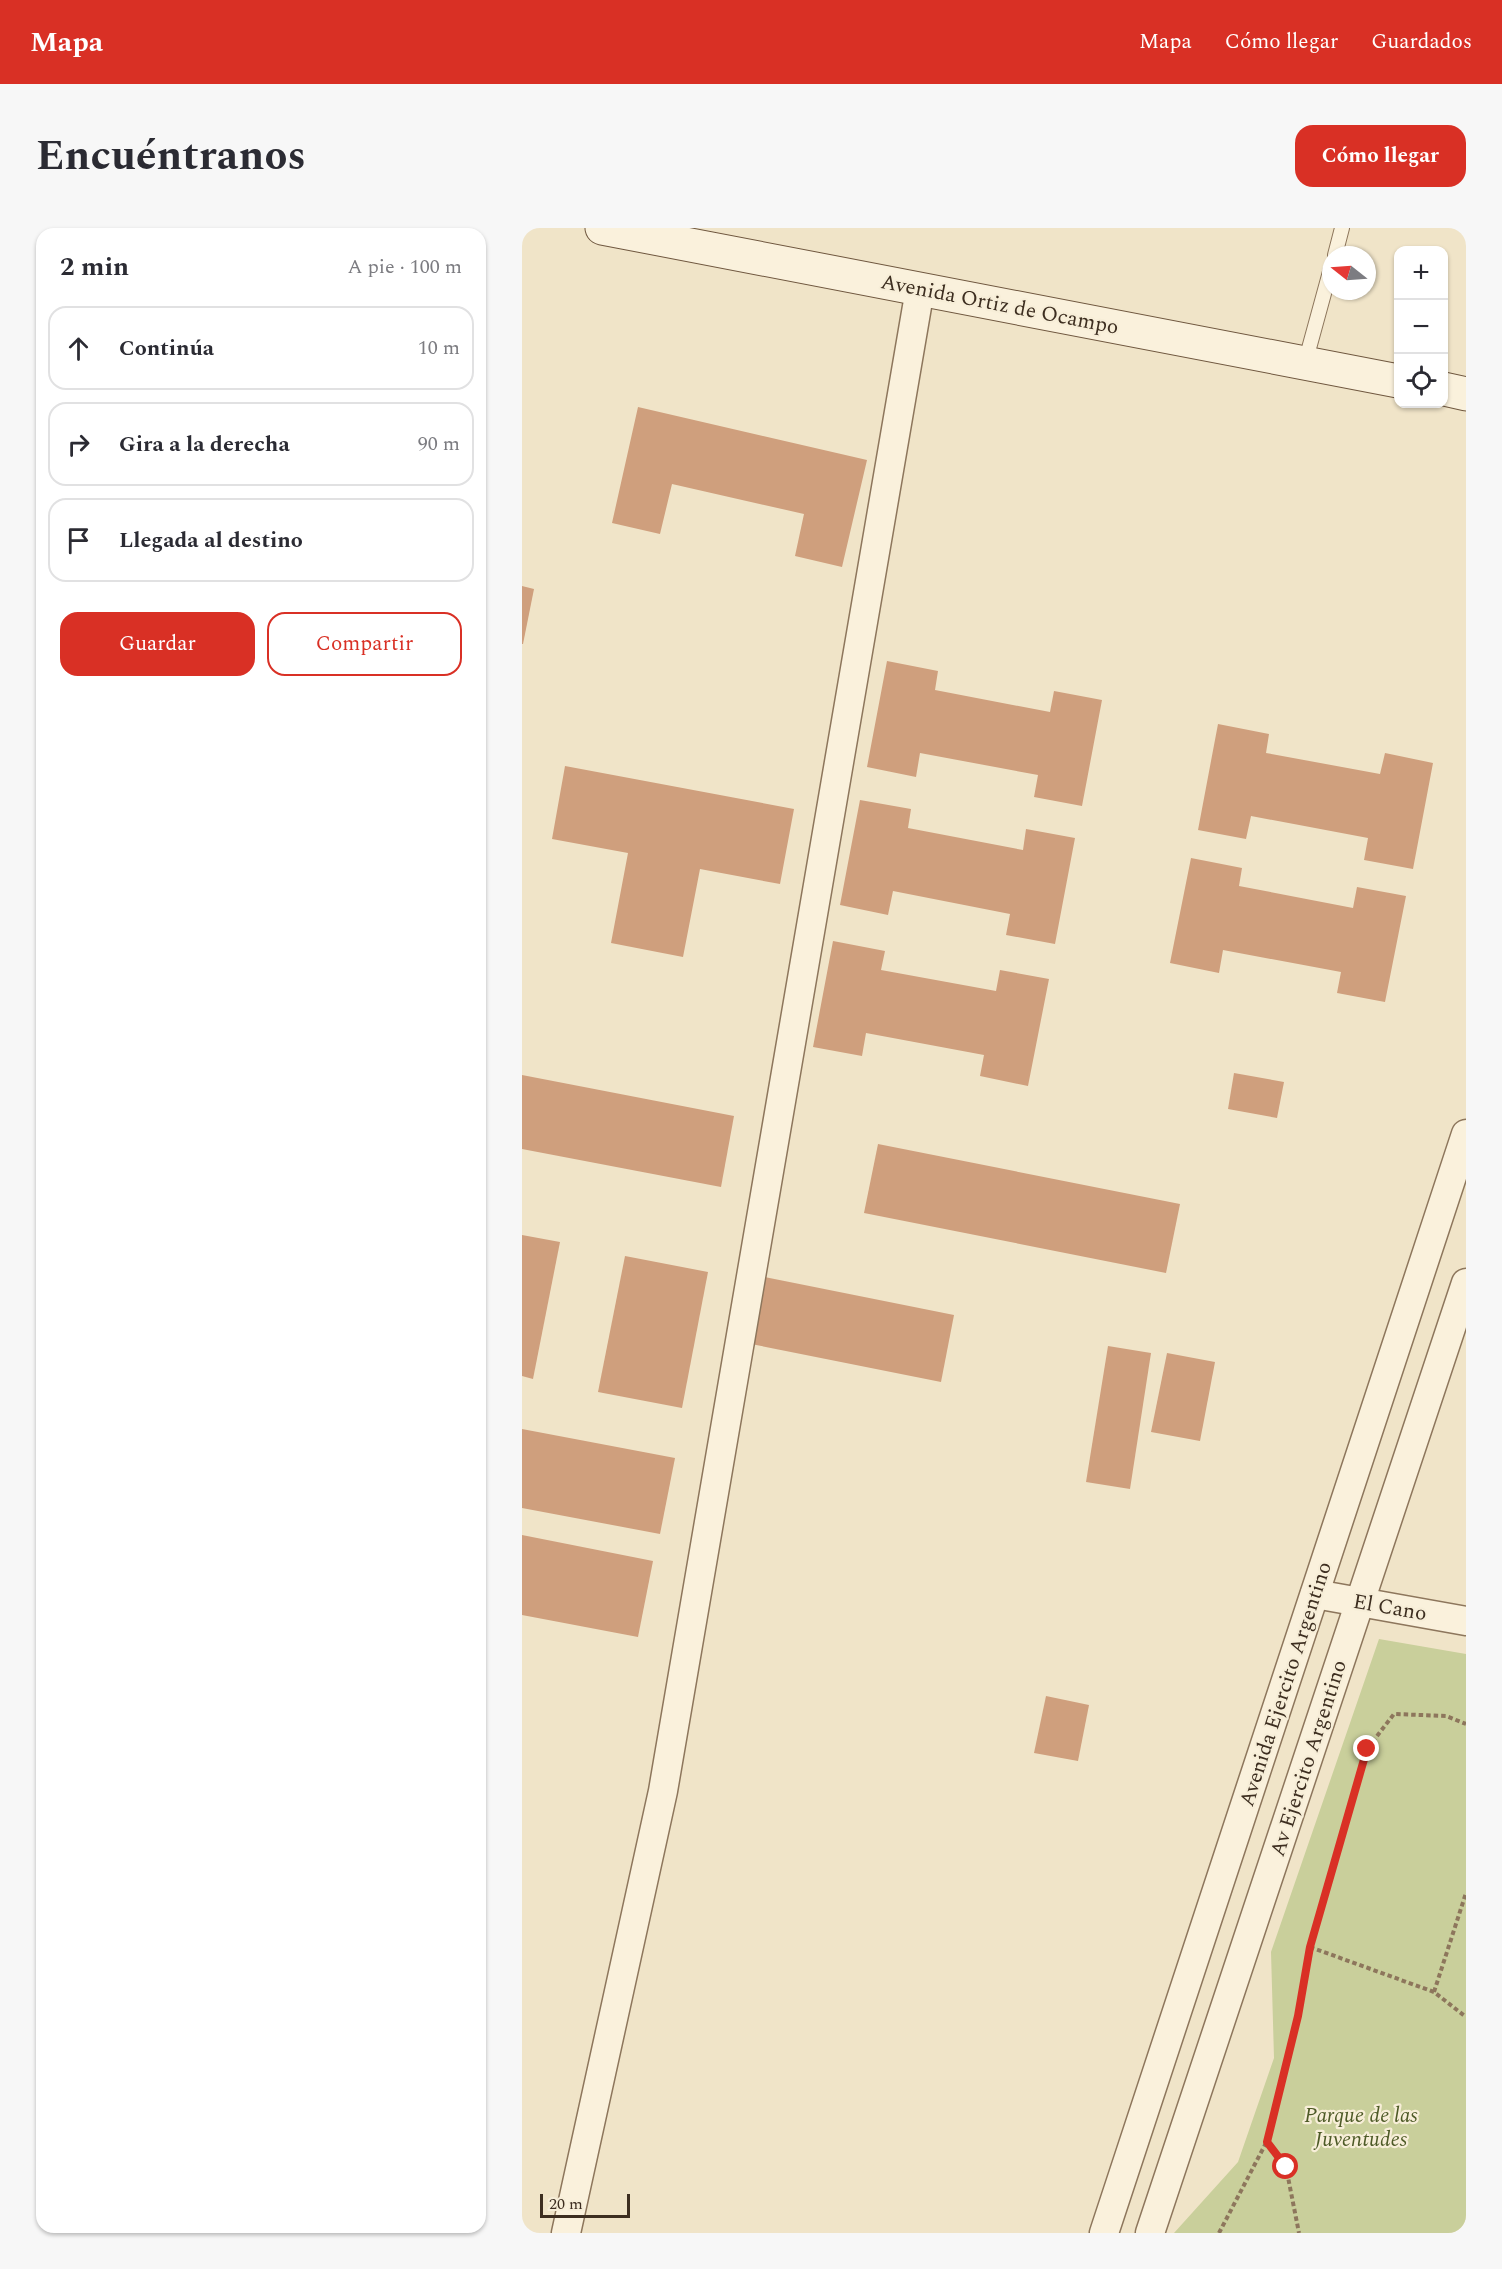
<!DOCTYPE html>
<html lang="es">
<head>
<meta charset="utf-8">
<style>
	body { margin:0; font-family:Spectral,serif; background:#f7f7f7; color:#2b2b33 }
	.controls { position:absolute; right:18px; top:18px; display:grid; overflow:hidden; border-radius:12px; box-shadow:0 2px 4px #0004 }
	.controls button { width:54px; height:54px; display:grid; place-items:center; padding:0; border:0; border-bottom:2px solid #e1e1e2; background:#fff; color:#2b2b33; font:30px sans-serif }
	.compass { position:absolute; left:800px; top:18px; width:54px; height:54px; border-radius:50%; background:#fff; box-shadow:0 2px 4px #0004; rotate:287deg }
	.scale { position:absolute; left:18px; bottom:15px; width:90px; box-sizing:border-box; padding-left:6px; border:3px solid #3d2e20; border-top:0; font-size:16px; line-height:21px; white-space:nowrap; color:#3d2e20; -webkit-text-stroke:4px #f7eed8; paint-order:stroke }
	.stop { position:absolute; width:18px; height:18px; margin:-14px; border:4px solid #d93025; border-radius:50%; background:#fff }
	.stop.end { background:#d93025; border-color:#fff; box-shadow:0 2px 6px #0008 }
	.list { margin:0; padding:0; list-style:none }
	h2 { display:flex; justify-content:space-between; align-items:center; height:78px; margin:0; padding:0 24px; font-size:26px }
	h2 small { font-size:20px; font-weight:400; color:#7c7c81 }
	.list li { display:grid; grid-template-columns:39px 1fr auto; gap:18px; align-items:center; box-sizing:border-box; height:84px; margin:0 12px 12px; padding:0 12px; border:2px solid #e1e1e2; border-radius:18px }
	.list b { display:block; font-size:22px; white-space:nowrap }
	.list em { font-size:20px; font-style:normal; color:#7c7c81 }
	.actions { display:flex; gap:12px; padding:18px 24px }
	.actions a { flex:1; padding:14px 0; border:2px solid #d93025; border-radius:18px; text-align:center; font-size:21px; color:#d93025 }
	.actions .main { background:#d93025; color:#fff }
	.icon { flex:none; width:33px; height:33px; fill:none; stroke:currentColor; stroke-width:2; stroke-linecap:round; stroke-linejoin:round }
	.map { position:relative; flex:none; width:944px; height:2005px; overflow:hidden; border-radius:18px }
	header { display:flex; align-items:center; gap:36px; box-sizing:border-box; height:84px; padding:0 30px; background:#d93025; color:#fff }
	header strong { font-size:28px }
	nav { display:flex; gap:33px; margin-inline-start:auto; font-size:21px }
	.intro { display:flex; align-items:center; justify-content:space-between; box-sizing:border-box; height:144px; padding:0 36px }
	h1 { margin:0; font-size:42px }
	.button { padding:15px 27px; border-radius:18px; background:#d93025; color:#fff; font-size:21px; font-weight:700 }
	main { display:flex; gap:36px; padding:0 36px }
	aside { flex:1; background:#fff; border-radius:18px; box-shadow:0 2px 4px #0004 }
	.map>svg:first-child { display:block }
	.green { fill:#c9cf9b }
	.building { fill:#cf9f7d }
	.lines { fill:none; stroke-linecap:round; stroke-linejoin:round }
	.lane-casing { stroke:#8d765c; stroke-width:16 }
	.street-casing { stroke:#8d765c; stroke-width:31 }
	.secondary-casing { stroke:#6f573f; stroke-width:35 }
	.path { stroke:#8d765c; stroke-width:4; stroke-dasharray:4.5 3; stroke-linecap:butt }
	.lane { stroke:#faf1dc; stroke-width:14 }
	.street { stroke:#faf1dc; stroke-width:28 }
	.secondary { stroke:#faf1dc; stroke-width:33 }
	.route { stroke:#d93025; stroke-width:8 }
	.labels { text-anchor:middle; stroke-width:4.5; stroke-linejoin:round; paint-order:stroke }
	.street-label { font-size:21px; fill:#3d2e20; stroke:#f7eed8 }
	.park-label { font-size:21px; font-style:italic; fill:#4d5a26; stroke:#f7eed8 }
</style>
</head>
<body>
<header>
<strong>Mapa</strong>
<nav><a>Mapa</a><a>Cómo llegar</a><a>Guardados</a></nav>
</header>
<div class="intro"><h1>Encuéntranos</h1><a class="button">Cómo llegar</a></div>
<main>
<aside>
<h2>2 min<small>A pie · 100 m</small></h2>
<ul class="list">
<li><svg class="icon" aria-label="ahead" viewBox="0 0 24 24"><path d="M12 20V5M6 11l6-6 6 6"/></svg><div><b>Continúa</b></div><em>10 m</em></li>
<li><svg class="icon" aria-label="right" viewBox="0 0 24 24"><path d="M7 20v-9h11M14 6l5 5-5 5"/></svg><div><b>Gira a la derecha</b></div><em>90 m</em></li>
<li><svg class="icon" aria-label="arrive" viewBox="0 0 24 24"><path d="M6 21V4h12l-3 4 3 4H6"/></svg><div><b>Llegada al destino</b></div></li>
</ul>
<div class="actions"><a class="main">Guardar</a><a>Compartir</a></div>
</aside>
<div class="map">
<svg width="944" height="2005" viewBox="0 0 944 2005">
	<rect width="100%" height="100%" fill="#f0e4c8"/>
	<polygon class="green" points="857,1411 944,1426 944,2005 652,2005 716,1934 752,1830 749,1724"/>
	<g class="building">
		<polygon points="116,179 345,232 320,339 273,328 282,286 150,256 138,306 90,295"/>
		<polygon points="0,358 12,361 1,416 0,416"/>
		<polygon points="365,433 416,443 413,462 528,484 532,463 580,472 560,578 512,569 516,547 398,525 394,549 345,539"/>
		<polygon points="696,496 747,506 744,525 858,546 863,525 911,535 891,641 842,632 846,610 729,588 724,611 676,602"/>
		<polygon points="43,538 272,581 258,656 178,641 161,729 89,715 106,625 30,611"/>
		<polygon points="338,572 389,581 386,600 501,622 504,601 553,610 533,716 484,707 488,686 371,663 366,687 318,677"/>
		<polygon points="669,630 720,640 717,658 831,680 835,659 884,668 863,774 815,765 819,744 701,722 697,745 648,735"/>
		<polygon points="311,713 363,723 359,742 474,763 478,742 527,751 506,858 458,848 462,827 344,805 340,828 291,819"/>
		<polygon points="712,845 762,854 755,890 706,881"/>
		<polygon points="0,847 212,888 199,959 0,921"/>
		<polygon points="356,916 658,976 644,1045 342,985"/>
		<polygon points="0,1007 38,1014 11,1151 0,1148"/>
		<polygon points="103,1028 186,1044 160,1180 76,1164"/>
		<polygon points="238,1048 432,1087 419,1154 224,1115"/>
		<polygon points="586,1118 629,1125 608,1261 564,1254"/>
		<polygon points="645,1125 693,1134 678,1213 629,1204"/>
		<polygon points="0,1201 153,1230 138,1306 0,1280"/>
		<polygon points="0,1307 131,1333 116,1409 0,1387"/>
		<polygon points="524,1468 567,1477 556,1533 512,1525"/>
	</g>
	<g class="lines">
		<g class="lane-casing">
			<g id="lane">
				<polyline points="813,27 820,0"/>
				<polyline points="783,135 809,40"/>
			</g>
		</g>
		<g class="street-casing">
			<g id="street">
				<polyline points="793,1366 944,1393"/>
				<polyline points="44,2005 141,1563 398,61"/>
				<polyline points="582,2005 944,906"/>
				<polyline points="628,2005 944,1055"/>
			</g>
		</g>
		<g class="secondary-casing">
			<g id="secondary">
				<polyline points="80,0 876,153"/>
				<polyline points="922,161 944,166"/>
			</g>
		</g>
		<g class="path">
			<polyline points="788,1719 912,1764 944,1789"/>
			<polyline points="912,1764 944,1665"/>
			<polyline points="745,1913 764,1939 777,2005"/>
			<polyline points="697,2005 745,1913 776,1787 788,1719 845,1521 872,1486 924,1488 944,1496"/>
		</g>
		<use href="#lane" class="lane"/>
		<use href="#street" class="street"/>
		<use href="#secondary" class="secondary"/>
	</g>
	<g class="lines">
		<polyline class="route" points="764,1939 745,1914 776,1788 788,1719 845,1521"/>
	</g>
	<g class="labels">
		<g class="street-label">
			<text transform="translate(478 76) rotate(11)" y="7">Avenida Ortiz de Ocampo</text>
			<text transform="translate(868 1379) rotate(10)" y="7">El Cano</text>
			<text transform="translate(763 1456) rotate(-72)" y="7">Avenida Ejercito Argentino</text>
			<text transform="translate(786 1530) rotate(-72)" y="7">Av Ejercito Argentino</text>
		</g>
		<g class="park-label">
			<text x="839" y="1894">Parque de las<tspan x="839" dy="24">Juventudes</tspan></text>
		</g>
	</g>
</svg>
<div class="controls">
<button>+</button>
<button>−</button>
<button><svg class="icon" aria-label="locate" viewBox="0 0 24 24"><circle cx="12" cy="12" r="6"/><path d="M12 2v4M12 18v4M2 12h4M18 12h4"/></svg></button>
</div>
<svg class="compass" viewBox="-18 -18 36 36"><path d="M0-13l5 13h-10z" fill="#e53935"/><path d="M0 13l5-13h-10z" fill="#7c7c81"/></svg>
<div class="scale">20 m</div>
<div class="stop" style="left:764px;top:1939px"></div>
<div class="stop end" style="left:845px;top:1521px"></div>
</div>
</main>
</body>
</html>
